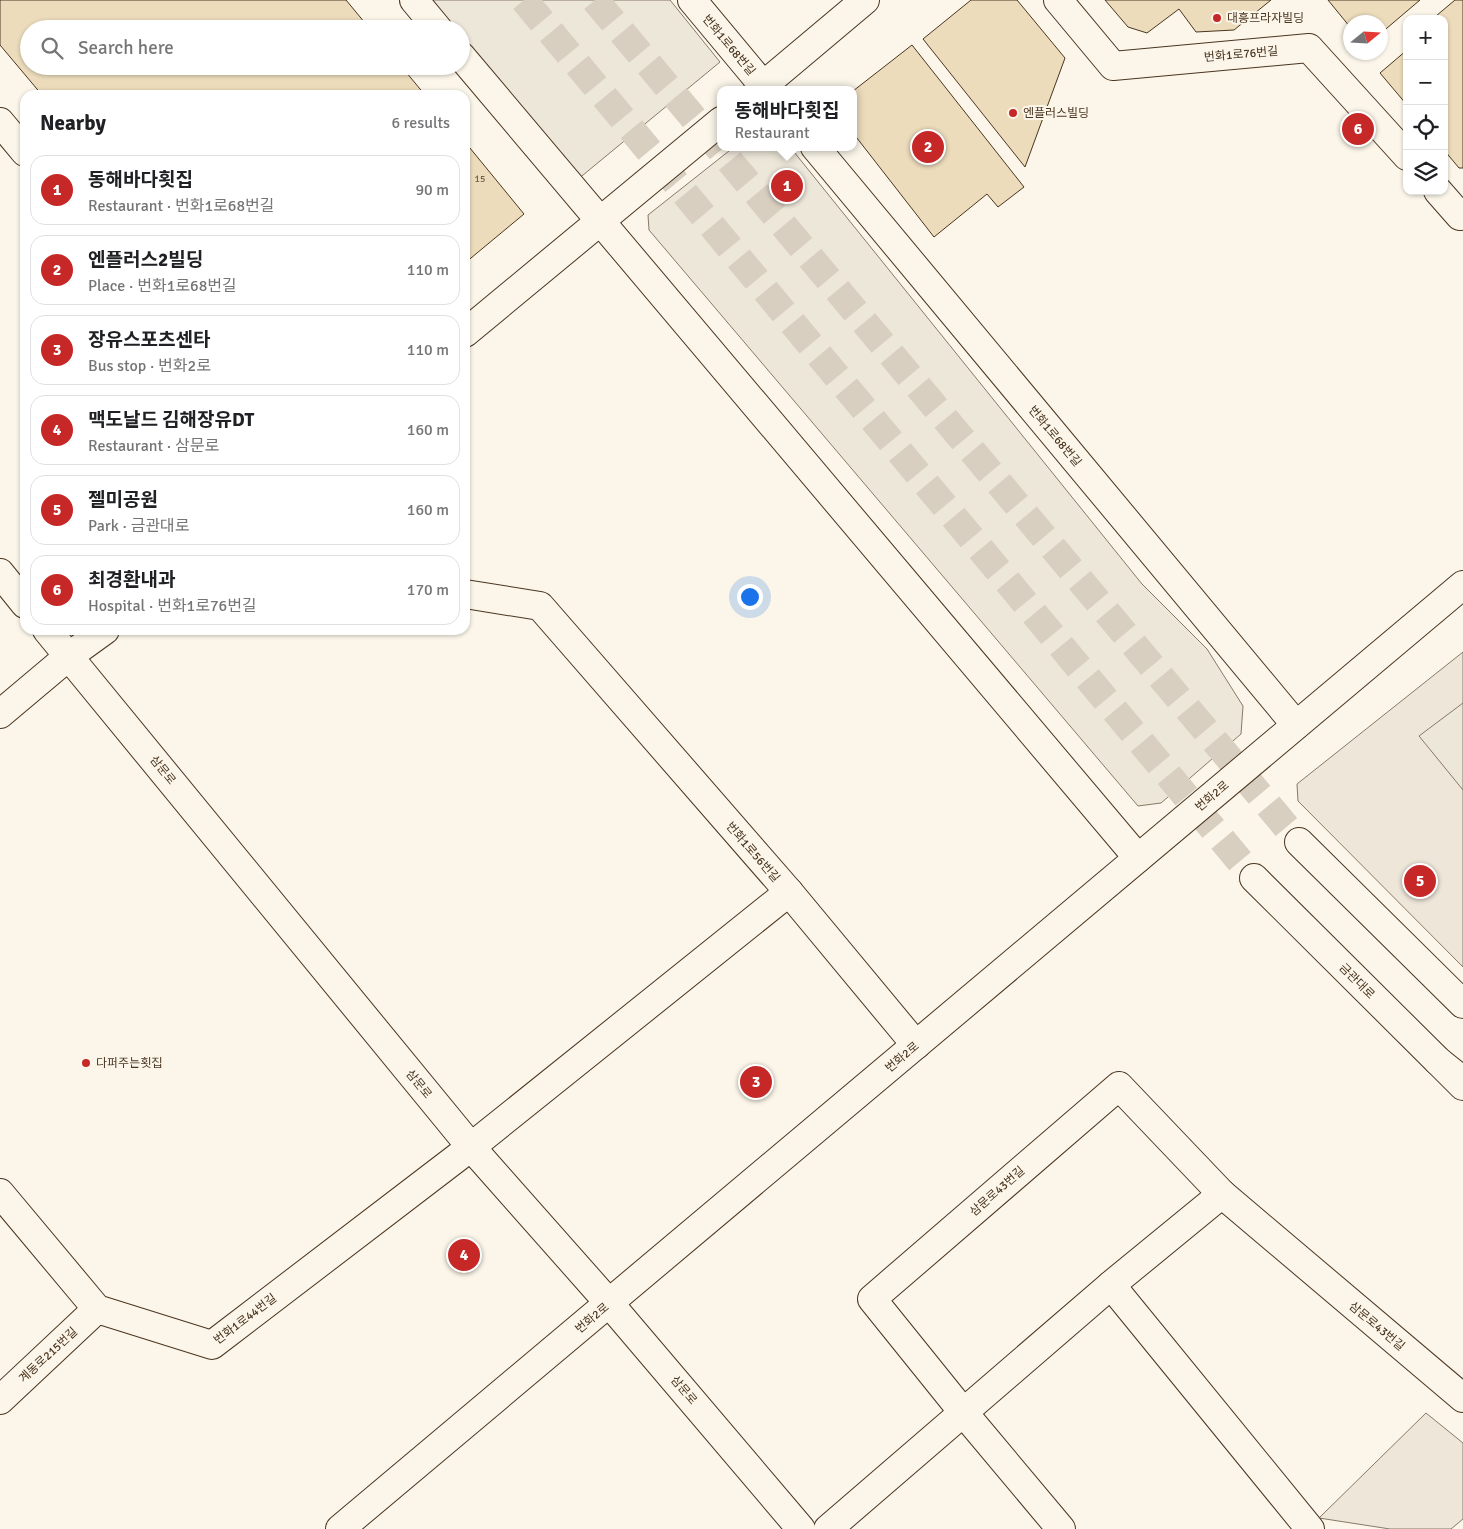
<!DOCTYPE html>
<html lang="en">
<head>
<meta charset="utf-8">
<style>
	body { margin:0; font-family:Signika,"Noto Sans KR",sans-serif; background:#f2f2f2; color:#202124 }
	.controls { position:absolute; right:15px; top:15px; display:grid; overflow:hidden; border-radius:10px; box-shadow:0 1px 4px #0004 }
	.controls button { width:45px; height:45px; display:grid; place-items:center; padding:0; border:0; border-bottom:1px solid #e0e0e0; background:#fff; color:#202124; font:25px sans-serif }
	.compass { position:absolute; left:1343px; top:15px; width:45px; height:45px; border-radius:50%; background:#fff; box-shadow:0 1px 4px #0004; rotate:72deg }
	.you { position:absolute; left:749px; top:596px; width:18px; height:18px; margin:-12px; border:4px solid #fff; border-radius:50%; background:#1a73e8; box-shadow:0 0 0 8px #1a73e833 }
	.badge { display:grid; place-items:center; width:32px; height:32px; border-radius:50%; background:#c62828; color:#fff; font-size:16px; font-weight:700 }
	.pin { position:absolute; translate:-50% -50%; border:2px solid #fff; box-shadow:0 1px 5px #0006 }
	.popup { position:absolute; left:717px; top:86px; width:140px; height:65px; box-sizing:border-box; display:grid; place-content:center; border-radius:10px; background:#fff; filter:drop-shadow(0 1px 4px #0005); font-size:16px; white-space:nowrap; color:#757577 }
	.popup b { font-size:19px; color:#202124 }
	.popup::after { content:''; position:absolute; left:50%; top:100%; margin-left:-10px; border:10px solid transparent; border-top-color:#fff }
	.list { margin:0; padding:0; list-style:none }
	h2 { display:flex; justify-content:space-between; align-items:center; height:65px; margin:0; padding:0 20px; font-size:21px }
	h2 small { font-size:16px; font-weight:400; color:#757577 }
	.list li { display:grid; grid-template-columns:32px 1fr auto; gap:15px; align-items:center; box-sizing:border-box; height:70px; margin:0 10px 10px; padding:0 10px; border:1px solid #e0e0e0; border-radius:15px }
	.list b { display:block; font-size:19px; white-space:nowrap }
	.list p { margin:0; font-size:16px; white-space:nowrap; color:#757577 }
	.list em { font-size:16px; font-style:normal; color:#757577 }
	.icon { flex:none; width:28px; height:28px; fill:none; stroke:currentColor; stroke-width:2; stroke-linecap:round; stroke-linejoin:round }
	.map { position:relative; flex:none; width:1463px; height:1529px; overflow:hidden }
	.search { position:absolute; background:#fff; box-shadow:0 1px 4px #0004; left:20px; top:20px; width:450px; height:55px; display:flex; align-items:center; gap:12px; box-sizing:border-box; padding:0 18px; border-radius:28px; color:#757577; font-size:19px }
	.panel { position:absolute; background:#fff; box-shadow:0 1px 4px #0004; left:20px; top:90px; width:450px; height:545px; border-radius:15px }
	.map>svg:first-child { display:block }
	.green { fill:#ede6d9; stroke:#887966 }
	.parking { fill:#ede7d9; stroke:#887966 }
	.building { fill:#ecdcbc; stroke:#4a3520 }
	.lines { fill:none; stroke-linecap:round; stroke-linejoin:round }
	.secondary-tunnel { stroke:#d8cfc1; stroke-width:28; stroke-dasharray:28 14; stroke-linecap:butt }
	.street-casing { stroke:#4a3520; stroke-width:30 }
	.secondary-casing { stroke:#4a3520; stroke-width:30 }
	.highway-casing { stroke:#4a3520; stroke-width:30 }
	.street { stroke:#fbf6e9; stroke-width:28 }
	.secondary { stroke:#fbf6e9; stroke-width:28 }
	.highway { stroke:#fbf6e9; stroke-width:28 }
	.poi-dot { fill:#c62828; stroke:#fbf6e9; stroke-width:2 }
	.labels { text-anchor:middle; stroke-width:4; stroke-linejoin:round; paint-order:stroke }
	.number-label { font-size:10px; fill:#725f47 }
	.poi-label { font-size:12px; fill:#4a3520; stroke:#fbf6e9; text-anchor:start }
	.street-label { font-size:12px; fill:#4a3520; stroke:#fbf6e9 }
</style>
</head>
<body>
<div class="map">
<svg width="1463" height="1529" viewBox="0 0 1463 1529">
	<rect width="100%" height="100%" fill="#fbf6e9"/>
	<g class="green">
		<polygon points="1463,652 1463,967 1298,801 1297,784"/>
		<polygon points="1426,1413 1463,1443 1463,1519 1451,1529 1390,1529 1319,1518"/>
	</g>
	<g class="parking">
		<polygon points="427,0 670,0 720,62 577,180 461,42 461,29 451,29"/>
		<polygon points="734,147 790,147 1142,584 1207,649 1243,706 1241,734 1161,803 1138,806 649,230 648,215"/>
		<polygon points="1463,703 1463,790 1419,736"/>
	</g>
	<g class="building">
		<polygon points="0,0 346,0 370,29 29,29 29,66 401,66 425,95 42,95 0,45"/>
		<polygon points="971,0 1017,0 1065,58 1025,167 923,39"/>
		<polygon points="1105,0 1271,0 1234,30 1196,32 1179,9 1147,33 1128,27"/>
		<polygon points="1328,0 1420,0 1380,34 1380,22 1350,22 1350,27"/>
		<polygon points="1455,0 1463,0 1463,168 1459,168 1444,150 1444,19 1437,19 1436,16"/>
		<polygon points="912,45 1024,187 998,207 987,194 934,237 853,133 853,91"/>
		<polygon points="1407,50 1407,105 1380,73"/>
		<polygon points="465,142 524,214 465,263"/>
	</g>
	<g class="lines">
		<g class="secondary-tunnel">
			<polyline points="524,0 1254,878"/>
			<polyline points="595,0 1299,842"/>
		</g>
		<g class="street-casing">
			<g id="street">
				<polyline points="414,0 438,29"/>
				<polyline points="692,0 767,90"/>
				<polyline points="1058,0 1113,66 1309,48 1407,156"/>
				<polyline points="461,56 1138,858"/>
				<polyline points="758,90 865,0"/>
				<polyline points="0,122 25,152"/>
				<polyline points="815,147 1296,725"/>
				<polyline points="1438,191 1460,216 1463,213"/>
				<polyline points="465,333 721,121"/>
				<polyline points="0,714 69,656 105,630"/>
				<polyline points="789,892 916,1045"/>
				<polyline points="0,1193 97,1309 212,1345 471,1147 789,892 540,606 465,594"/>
				<polyline points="1111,1285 1310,1529"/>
				<polyline points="0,1400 97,1309"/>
				<polyline points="828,1529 1111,1285 1222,1194"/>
				<polyline points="1061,1529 963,1412 872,1299 1119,1086 1222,1194 1463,1398"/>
			</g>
		</g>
		<g class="secondary-casing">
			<g id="secondary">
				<polyline points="0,573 25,604"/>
				<polyline points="47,630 471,1147 609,1303 801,1529"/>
				<polyline points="1299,842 1463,1004"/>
				<polyline points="1254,878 1438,1061 1457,1076"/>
				<polyline points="340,1529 1463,585"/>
			</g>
		</g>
		<g class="highway-casing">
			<polyline id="highway" points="1438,1061 1463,1086"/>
		</g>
		<use href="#street" class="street"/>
		<use href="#secondary" class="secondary"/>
		<use href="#highway" class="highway"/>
	</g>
	<g class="poi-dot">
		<circle cx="1217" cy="18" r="5"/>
		<circle cx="1013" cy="113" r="5"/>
		<circle cx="86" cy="1063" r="5"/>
	</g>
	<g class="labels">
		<g class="number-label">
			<text x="480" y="182">15</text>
		</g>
		<g class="poi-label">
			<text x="1227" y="22">대흥프라자빌딩</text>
			<text x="1023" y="117">엔플러스빌딩</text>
			<text x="96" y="1067">다퍼주는횟집</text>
		</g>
		<g class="street-label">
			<text transform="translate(729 45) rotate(50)" y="4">번화1로68번길</text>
			<text transform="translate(1241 54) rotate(-5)" y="4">번화1로76번길</text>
			<text transform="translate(1055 436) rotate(50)" y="4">번화1로68번길</text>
			<text transform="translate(163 770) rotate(51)" y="4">삼문로</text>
			<text transform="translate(1212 796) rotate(-40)" y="4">번화2로</text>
			<text transform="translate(753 852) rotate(49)" y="4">번화1로56번길</text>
			<text transform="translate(1357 981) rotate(45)" y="4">금관대로</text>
			<text transform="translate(902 1057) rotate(-40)" y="4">번화2로</text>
			<text transform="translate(419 1084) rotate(51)" y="4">삼문로</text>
			<text transform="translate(997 1191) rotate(-41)" y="4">삼문로43번길</text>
			<text transform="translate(592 1318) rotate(-40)" y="4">번화2로</text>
			<text transform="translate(245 1319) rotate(-37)" y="4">번화1로44번길</text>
			<text transform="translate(1377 1326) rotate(40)" y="4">삼문로43번길</text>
			<text transform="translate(48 1355) rotate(-43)" y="4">계동로215번길</text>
			<text transform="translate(684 1390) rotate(50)" y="4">삼문로</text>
		</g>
	</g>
</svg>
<div class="controls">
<button>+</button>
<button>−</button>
<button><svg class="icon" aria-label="locate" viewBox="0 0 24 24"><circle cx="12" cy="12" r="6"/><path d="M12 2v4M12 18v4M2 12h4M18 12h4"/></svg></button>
<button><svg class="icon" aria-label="layers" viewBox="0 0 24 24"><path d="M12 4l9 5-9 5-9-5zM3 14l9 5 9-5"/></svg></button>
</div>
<svg class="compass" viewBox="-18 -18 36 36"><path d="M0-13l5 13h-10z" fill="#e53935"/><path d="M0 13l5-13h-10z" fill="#757577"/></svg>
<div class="you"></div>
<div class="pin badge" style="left:787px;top:186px">1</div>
<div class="popup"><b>동해바다횟집</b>Restaurant</div>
<div class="pin badge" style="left:928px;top:147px">2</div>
<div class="pin badge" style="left:756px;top:1082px">3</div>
<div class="pin badge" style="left:464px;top:1255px">4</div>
<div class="pin badge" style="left:1420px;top:881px">5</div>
<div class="pin badge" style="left:1358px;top:129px">6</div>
<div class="search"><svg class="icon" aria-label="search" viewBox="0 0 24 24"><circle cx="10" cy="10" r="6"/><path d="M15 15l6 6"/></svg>Search here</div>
<section class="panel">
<h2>Nearby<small>6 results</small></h2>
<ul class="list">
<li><span class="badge">1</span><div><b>동해바다횟집</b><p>Restaurant · 번화1로68번길</p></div><em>90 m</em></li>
<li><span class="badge">2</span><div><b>엔플러스2빌딩</b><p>Place · 번화1로68번길</p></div><em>110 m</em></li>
<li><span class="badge">3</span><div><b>장유스포츠센타</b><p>Bus stop · 번화2로</p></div><em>110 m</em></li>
<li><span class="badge">4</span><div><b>맥도날드 김해장유DT</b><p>Restaurant · 삼문로</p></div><em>160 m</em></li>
<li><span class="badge">5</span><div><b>젤미공원</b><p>Park · 금관대로</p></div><em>160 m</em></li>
<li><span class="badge">6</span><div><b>최경환내과</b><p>Hospital · 번화1로76번길</p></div><em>170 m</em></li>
</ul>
</section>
</div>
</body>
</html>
